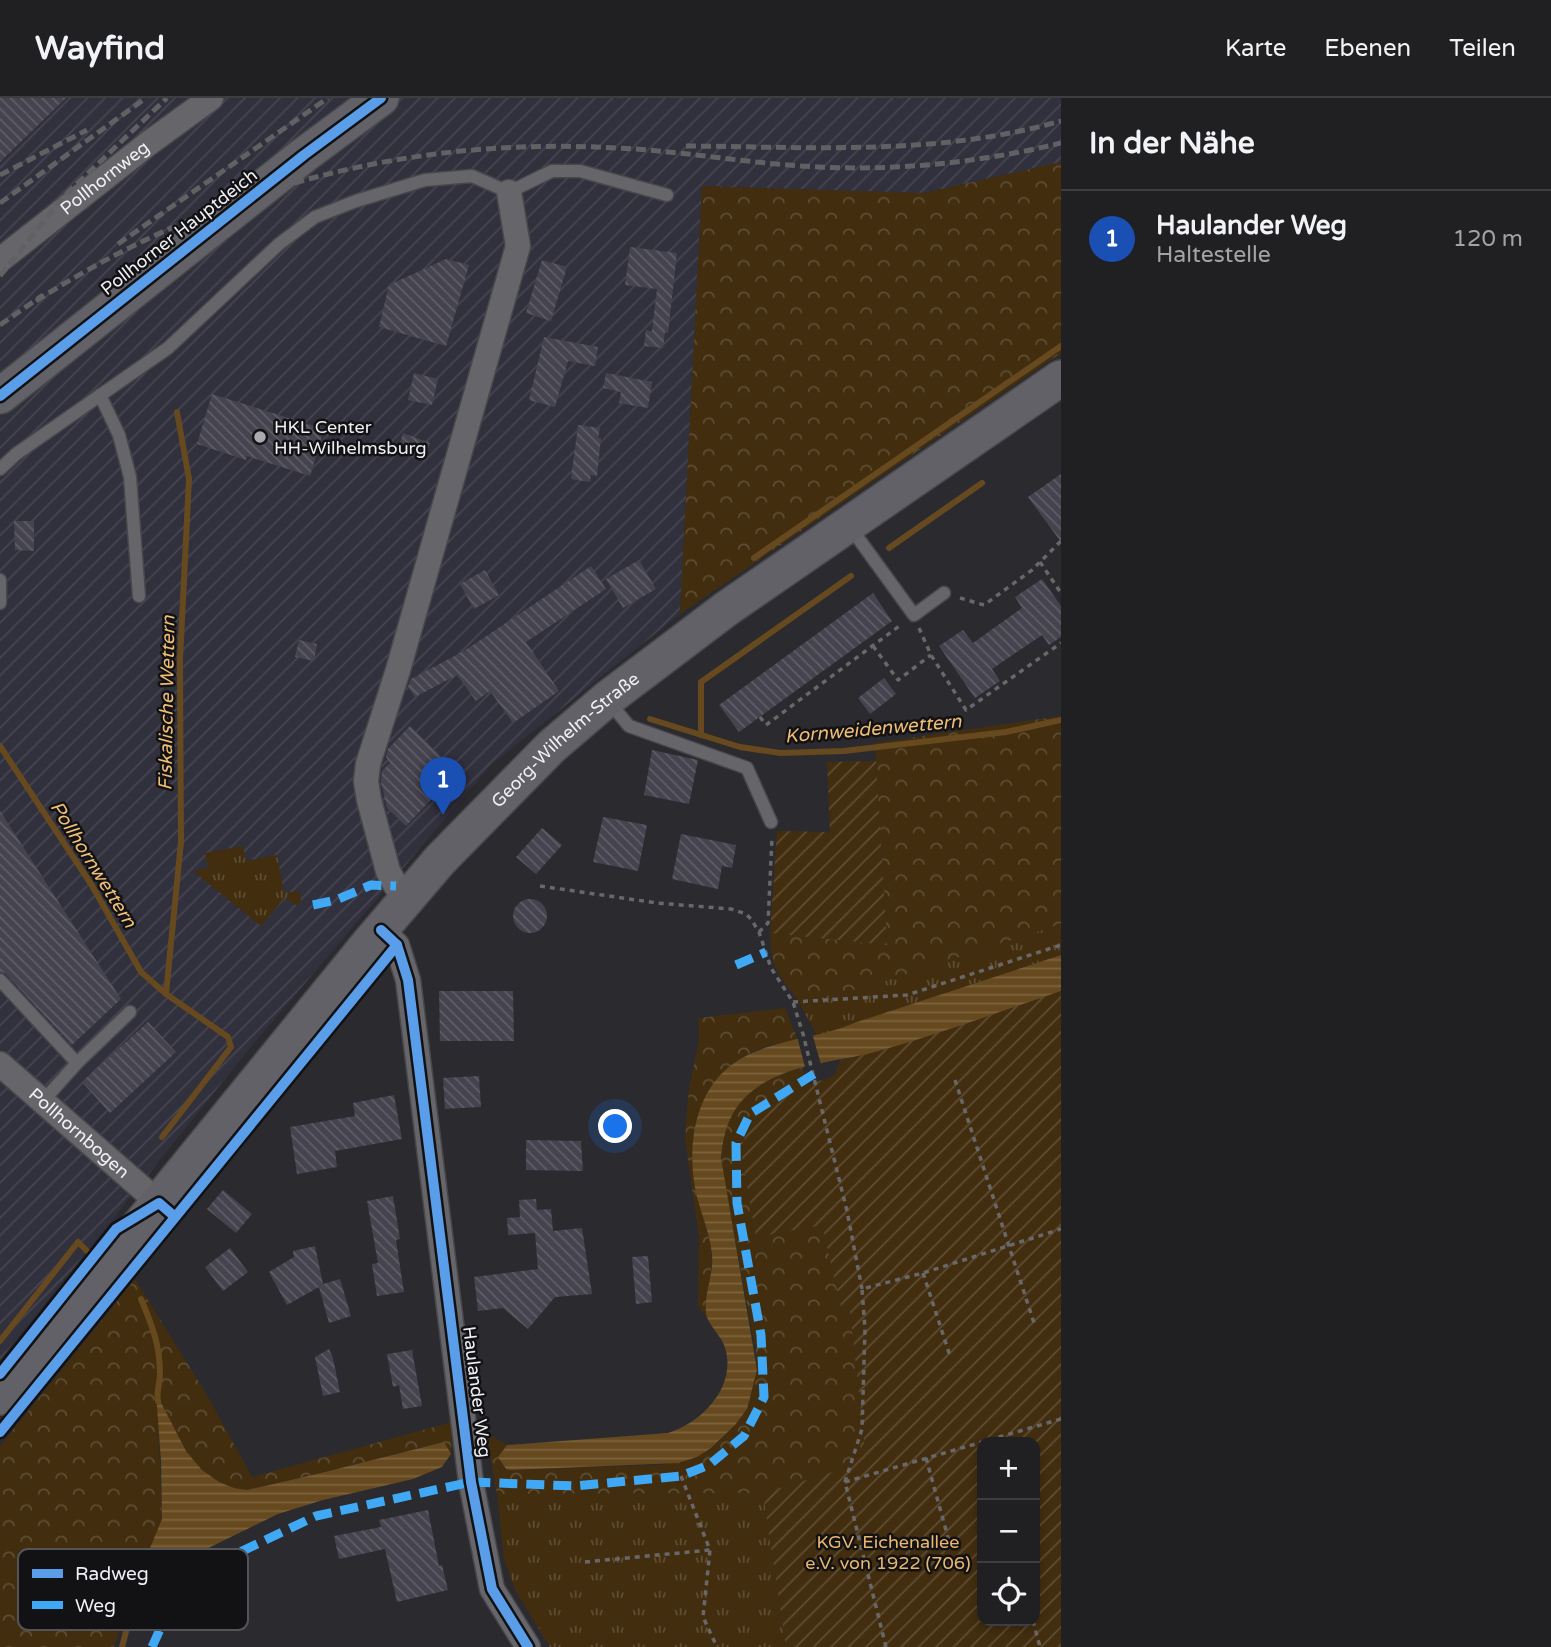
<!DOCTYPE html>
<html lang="de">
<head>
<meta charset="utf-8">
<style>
	body { margin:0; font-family:"Varela Round",sans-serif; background:#28282b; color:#f1f3f6 }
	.controls { position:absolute; right:21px; bottom:21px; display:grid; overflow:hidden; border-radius:14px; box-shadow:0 4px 10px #0003 }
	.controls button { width:63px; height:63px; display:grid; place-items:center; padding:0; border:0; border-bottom:2px solid #3d3e41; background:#202023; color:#f1f3f6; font:35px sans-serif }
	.you { position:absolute; left:616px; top:1029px; width:24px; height:24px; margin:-18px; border:5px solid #fff; border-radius:50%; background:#1a73e8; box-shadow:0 0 0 10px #1a73e833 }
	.badge { display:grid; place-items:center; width:46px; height:46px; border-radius:50%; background:#aaaaaf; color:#fff; font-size:23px; font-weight:700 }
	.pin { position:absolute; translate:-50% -58px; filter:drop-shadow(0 2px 4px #0008) }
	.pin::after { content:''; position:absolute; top:37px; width:24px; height:21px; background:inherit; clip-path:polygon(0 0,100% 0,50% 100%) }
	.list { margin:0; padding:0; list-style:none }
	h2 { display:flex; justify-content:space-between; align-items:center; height:91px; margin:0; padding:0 28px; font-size:30px }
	h2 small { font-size:23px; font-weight:400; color:#a2a3a6 }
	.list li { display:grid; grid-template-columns:46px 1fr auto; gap:21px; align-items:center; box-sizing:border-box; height:98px; padding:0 28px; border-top:2px solid #3d3e41 }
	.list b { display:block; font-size:26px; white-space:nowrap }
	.list p { margin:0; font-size:23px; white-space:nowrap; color:#a2a3a6 }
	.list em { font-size:23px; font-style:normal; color:#a2a3a6 }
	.icon { flex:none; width:38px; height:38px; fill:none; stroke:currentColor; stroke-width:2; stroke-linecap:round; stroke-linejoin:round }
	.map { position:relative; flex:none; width:1061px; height:1549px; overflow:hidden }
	header { display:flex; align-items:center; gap:42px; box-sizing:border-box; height:98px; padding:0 35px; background:#202023; border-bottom:2px solid #3d3e41 }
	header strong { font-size:33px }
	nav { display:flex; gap:38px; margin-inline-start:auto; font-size:24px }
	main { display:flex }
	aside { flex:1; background:#202023 }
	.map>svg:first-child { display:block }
	.industrial { fill:url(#industrial-furrows) }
	.grass { fill:url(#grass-tufts) }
	.forest { fill:url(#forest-crowns) }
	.garden { fill:url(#garden-furrows); fill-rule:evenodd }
	.water { fill:url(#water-rules) }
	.pier { fill:#2a2a2f }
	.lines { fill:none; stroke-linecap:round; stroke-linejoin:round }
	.stream { stroke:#66491e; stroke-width:6 }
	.building { fill:url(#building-back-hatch) }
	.lane-casing { stroke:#48474b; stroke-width:15 }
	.street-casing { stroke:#48474b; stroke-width:27 }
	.secondary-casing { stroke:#48474b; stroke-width:38 }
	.path { stroke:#68686b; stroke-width:3.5; stroke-dasharray:5 5; stroke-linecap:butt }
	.lane { stroke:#66666a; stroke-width:12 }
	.street { stroke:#66666a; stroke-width:24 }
	.secondary { stroke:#616167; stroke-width:35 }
	.rail { stroke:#616164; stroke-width:5; stroke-dasharray:10 5; stroke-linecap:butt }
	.quiet { stroke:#3fa9f5; stroke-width:9; stroke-dasharray:18 9; stroke-linecap:butt }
	.cycleway-casing { stroke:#121215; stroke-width:15 }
	.cycleway { stroke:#5a9eea; stroke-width:10 }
	.poi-dot { fill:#aaaaaf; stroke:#121215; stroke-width:2.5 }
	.labels { text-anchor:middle; stroke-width:5; stroke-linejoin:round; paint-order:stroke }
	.street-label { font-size:18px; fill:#efeff4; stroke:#121215 }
	.poi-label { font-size:18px; fill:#efeff4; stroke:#121215; text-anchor:start }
	.park-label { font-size:18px; fill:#eab770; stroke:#121215 }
	.water-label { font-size:19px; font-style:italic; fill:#f0bd75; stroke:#121215 }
	.key { fill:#121215; stroke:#545458; stroke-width:2 }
	.key-label { font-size:19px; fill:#efeff4 }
</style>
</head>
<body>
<header>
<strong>Wayfind</strong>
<nav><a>Karte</a><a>Ebenen</a><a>Teilen</a></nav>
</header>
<main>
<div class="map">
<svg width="1061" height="1549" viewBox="0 0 1061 1549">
	<defs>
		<pattern id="industrial-furrows" width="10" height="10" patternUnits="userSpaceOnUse" patternTransform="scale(1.75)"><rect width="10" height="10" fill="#31303d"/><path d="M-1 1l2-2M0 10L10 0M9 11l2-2" fill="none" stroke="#454450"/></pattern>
		<pattern id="grass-tufts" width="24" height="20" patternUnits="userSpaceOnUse" patternTransform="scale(1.75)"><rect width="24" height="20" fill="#422e0f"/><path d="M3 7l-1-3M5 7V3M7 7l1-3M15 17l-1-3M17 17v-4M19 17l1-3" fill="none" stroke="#5e4d33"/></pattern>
		<pattern id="forest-crowns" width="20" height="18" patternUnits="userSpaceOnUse" patternTransform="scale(1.75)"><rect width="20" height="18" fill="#422e0f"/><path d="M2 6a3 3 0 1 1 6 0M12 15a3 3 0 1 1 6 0" fill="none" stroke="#5e4d33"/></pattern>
		<pattern id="garden-furrows" width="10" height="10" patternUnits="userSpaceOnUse" patternTransform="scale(1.75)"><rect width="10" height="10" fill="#422e0f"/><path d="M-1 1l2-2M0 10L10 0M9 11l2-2" fill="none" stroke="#5e4d33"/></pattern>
		<pattern id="water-rules" width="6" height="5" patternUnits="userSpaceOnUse" patternTransform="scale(1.75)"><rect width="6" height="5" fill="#66491e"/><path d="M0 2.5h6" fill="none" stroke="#7c643f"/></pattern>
		<pattern id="building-back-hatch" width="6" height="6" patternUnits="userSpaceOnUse" patternTransform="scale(1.75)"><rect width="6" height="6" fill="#44434e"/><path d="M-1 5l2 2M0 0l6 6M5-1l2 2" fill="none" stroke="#5f5e68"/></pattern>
	</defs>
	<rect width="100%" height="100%" fill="#2a2a2f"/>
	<polygon class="industrial" points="0,0 1061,0 1061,64 924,95 702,88 680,516 491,667 249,951 0,1262"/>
	<g class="grass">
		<polygon points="243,748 246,763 277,757 284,795 300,793 301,803 297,808 285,799 261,828 193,773 208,770 205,755"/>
		<polygon points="1061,826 1061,857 854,925 836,933 817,937 795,898 811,901 863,890"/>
		<polygon points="763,1395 786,1549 550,1549 516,1494 504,1461 497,1396"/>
	</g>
	<g class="forest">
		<polygon points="1061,64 1061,255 680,516 702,88 924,95"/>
		<path d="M 1061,618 L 1061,826 L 863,890 L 811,901 L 795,898 C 775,873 771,867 770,835 L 887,846 L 875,645 Z"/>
		<polygon points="785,910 798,942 769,947 750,955 696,1094 710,1144 712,1165 706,1216 709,1223 698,1208 699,1139 685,1040 689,990 699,943 699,920"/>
		<path d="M 802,970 L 808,987 L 798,990 L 762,1018 L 746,1036 L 741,1052 L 757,1139 L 822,1126 L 841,1209 L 850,1214 L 865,1351 L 837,1373 L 763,1395 L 497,1396 L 486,1335 L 507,1347 L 498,1359 L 506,1371 L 510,1372 L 660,1367 L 697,1359 L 720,1342 L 747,1310 L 757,1272 L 756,1254 L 723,1078 C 715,1020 745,983 802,970 Z"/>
		<polygon points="135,1181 207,1297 252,1379 452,1324 451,1356 443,1344 317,1376 247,1392 234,1390 219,1384 202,1372 186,1353 157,1297 162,1421 128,1503 114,1549 0,1549 0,1348"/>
	</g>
	<g class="garden">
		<polygon points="876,663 887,847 770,835 777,733 830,734 827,664"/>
		<path d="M 1061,893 L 1061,1549 L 786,1549 L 763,1395 L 837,1373 L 865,1351 L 850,1214 L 841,1209 L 822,1127 L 756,1139 L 741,1052 L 746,1036 L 762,1018 L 760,1008 L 798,990 L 834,978 L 841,962 L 882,952 ZM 982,1344 L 1035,1344 L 1035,1523 L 982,1523 Z"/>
	</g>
	<g class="water">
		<path d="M 1061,857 L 1061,893 C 1002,913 942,935 882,952 C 842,964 795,964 759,988 C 732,1006 724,1029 721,1060 L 757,1272 L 747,1311 L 735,1327 L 711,1350 L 697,1359 L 678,1365 L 510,1372 L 506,1371 L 498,1359 L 507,1347 L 668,1335 C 703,1325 739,1286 724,1247 C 720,1236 707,1226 706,1215 C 704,1195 714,1176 712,1157 C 710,1135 701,1116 696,1095 C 687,1052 693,997 730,968 C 766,940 814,943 854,925 Z"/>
		<polygon points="156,1295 186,1353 202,1372 219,1384 234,1390 247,1392 317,1376 444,1344 451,1356 442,1369 413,1381 323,1402 278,1416 194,1457 180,1467 125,1531 128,1503 162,1421 161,1363"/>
	</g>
	<polygon class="pier" points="812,935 822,970 806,973 797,938"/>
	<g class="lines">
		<g class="stream">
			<polyline points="889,450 982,385"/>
			<polyline points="754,460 1061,248"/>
			<polyline points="650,621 740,649 780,655 844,653 1006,634 1061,622"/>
			<polyline points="701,637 701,584 851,478"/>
			<polyline points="0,648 91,786 141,874 166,896 228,939 231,949 162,1039"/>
			<polyline points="166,896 181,744 180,562 189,381 177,314"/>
			<path d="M 141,1201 C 152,1227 160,1247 160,1276 C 160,1286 156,1293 158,1303"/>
			<polyline points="0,1243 78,1144 91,1157"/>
			<polyline points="122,1549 128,1526"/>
		</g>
	</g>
	<g class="building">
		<polygon points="0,0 66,0 0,64"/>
		<polygon points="630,149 677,155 668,235 665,234 663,250 644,248 646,232 652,233 657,191 625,187"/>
		<polygon points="446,161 469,167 446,248 379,229 389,187"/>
		<polygon points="542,162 567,169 551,223 526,215"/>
		<polygon points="544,239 598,249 595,268 568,263 555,309 529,302"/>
		<polygon points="414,275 438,281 432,307 408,302"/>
		<polygon points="606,275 652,284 648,310 619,305 621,294 603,290"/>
		<polygon points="212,296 324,331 310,378 247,358 246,362 197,346"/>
		<polygon points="578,327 600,330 598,340 601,340 597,378 591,377 590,384 571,381"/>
		<polygon points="403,335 430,345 424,363 397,354"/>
		<polygon points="1061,376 1061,444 1028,399"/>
		<polygon points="14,423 34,423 34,453 15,452"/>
		<polygon points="639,462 656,491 623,510 606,481"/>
		<polygon points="591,468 606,491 526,544 559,593 513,625 490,593 476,603 457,577 415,599 408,589 411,581 464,553"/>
		<polygon points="485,472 499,497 474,511 460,486"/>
		<polygon points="1042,481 1061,508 1061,539 1049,547 1042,537 992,571 1000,583 975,600 939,548 963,532 973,545 1022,510 1015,499"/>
		<polygon points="873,495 892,523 739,634 719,607"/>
		<polygon points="299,542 317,546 314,563 295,559"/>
		<polygon points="884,580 896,596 870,616 858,600"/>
		<polygon points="410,628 457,674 406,728 387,710 381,683 382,673 390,665 386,659 388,651"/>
		<polygon points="652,652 698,662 689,706 644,697"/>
		<polygon points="0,713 121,901 72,947 6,876 0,873"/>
		<polygon points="603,719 647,727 638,773 593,764"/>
		<polygon points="542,730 562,747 536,776 516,759"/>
		<polygon points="681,736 736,747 732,770 722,768 718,791 672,781"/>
		<circle cx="530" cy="818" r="17"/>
		<polygon points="439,893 513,893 514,943 440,943"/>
		<polygon points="148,924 176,954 110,1015 82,984"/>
		<polygon points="479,978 481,1009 445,1011 443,980"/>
		<polygon points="394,997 402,1041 335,1053 337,1069 297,1076 290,1029 355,1018 353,1005"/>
		<polygon points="526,1042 581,1043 583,1073 526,1072"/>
		<polygon points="223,1092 252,1116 236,1135 207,1111"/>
		<polygon points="393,1098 400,1141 396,1142 404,1194 377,1198 372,1166 378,1165 367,1103"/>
		<polygon points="536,1101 537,1112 551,1111 553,1133 582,1130 592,1196 555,1199 528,1231 503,1210 478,1213 474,1179 538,1171 535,1135 508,1137 507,1120 520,1119 519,1102"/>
		<polygon points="315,1148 323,1186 340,1181 351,1218 329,1225 319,1189 287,1207 269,1174 294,1159 293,1153"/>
		<polygon points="230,1150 248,1174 223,1193 205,1169"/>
		<polygon points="648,1158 652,1204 636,1206 632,1159"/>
		<polygon points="329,1251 333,1260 340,1294 323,1298 315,1259"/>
		<polygon points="412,1252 422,1308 403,1311 399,1287 393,1289 387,1256"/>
		<polygon points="428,1412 439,1468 442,1467 448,1492 397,1504 385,1451 339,1461 334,1438 381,1429 379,1422"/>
	</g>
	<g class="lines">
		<g class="lane-casing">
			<g id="lane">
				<polyline points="100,297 119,337 130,379 139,498"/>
				<polyline points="0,371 16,356 168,250 279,146 315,119 356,103 425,82 472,78 509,94 552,73 580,73 667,97"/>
				<polyline points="850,429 914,517 944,495"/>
				<polyline points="0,482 0,505"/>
				<polyline points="609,604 629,628 747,670 771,724"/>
				<polyline points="0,882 77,965"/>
				<polyline points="43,1003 77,965 130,914"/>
			</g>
		</g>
		<g class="street-casing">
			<g id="street">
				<path id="s1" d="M 0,162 L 149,45 L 211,0"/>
				<polyline points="408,800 396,788 388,773 369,702 366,683 368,666 398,572 518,148 509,94"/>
				<polyline points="381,832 397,847 408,882 471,1384 492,1491 528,1549"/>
				<path id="s2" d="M 0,966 L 159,1105"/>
			</g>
		</g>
		<g class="secondary-casing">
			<g id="secondary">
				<polyline points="0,298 304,57 381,0"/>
				<path id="s3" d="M 0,1299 L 370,844 L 440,762 L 551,649 L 607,601 L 726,511 L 1061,280"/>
			</g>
		</g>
		<g class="path">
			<polyline points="1040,464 1061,495"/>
			<polyline points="960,500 984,507 1032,472 1061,443"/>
			<polyline points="919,530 931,557 966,612 1061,545"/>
			<polyline points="873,548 898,582 931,557"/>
			<polyline points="760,619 766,627 902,526"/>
			<polyline points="540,788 657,805 731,811 746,816 751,821 759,834 771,870 793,904 803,936 847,1113 862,1191"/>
			<polyline points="759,834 768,825 772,740"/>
			<polyline points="793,904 907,897 1061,847"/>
			<polyline points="955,982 1035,1228"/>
			<polyline points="923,1175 950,1258"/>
			<polyline points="926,1360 949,1443"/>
			<polyline points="681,1378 710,1452 703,1519 717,1549"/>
			<polyline points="845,1384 1061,1321"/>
			<polyline points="585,1464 710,1452"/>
			<polyline points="1033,1523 1040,1549"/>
			<polyline points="886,1549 845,1384 862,1331 865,1231 862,1191 923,1175 1061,1131"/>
		</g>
		<use href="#lane" class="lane"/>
		<use href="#street" class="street"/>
		<use href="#secondary" class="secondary"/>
		<g class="rail">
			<path d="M 686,48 C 812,49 938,58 1061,23"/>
			<polyline points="0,77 87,32"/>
			<polyline points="0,105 146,0"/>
			<polyline points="118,146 328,0"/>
			<polyline points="0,178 64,98 167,0"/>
			<path d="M 36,203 C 213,90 407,38 617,50 C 684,53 751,66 818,69 C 899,73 983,64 1061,45"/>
			<polyline points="0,227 43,197"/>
		</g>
		<g class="quiet">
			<polyline points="313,807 336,802 371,787 396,788"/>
			<polyline points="736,867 766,854"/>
			<polyline points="152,1549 171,1507 217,1465 316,1418 471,1384 575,1388 681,1378 709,1367 744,1338 764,1299 761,1237 737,1105 736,1045 750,1016 814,976"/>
		</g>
		<g class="cycleway-casing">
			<g id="cycleway">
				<polyline points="0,298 304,57 381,0"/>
				<polyline points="381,832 397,847 408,882 471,1384 492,1491 528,1549"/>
				<polyline points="0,1276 116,1131 159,1105 174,1118"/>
				<polyline points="0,1334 397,847"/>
			</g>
		</g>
		<use href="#cycleway" class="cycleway"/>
	</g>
	<circle class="poi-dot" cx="260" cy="339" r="7"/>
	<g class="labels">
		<g class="street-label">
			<text dy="6" stroke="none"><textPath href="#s1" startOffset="133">Pollhornweg</textPath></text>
			<text transform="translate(179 134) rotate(-38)" y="6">Pollhorner Hauptdeich</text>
			<text dy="6" stroke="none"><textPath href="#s3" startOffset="868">Georg-Wilhelm-Straße</textPath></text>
			<text dy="6" stroke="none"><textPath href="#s2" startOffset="105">Pollhornbogen</textPath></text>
			<text transform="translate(477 1294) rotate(83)" y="6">Haulander Weg</text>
		</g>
		<g class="poi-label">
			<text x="274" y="335">HKL Center<tspan x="274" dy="21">HH-Wilhelmsburg</tspan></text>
		</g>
		<g class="park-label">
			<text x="888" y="1450">KGV. Eichenallee<tspan x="888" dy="21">e.V. von 1922 (706)</tspan></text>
		</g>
		<g class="water-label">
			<text transform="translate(166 605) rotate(-89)" y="7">Fiskalische Wettern</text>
			<text transform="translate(873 630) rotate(-5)" y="7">Kornweidenwettern</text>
			<text transform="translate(94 766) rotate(58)" y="7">Pollhornwettern</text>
		</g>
	</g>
	<rect x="18" y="1451" width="230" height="81" rx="10" class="key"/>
	<rect x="32" y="1471" width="31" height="9" fill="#5a9eea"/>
	<rect x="32" y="1503" width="31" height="8" fill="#3fa9f5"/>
	<g class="key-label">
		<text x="75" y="1482">Radweg</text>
		<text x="75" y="1514">Weg</text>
	</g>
</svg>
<div class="controls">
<button>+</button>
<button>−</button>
<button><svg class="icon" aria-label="locate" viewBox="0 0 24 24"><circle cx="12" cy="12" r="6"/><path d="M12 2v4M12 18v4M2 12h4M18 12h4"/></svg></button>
</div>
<div class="you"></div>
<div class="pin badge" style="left:443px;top:717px;background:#1a4fb4">1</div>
</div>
<aside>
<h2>In der Nähe<small></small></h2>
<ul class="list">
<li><span class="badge" style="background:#1a4fb4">1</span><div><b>Haulander Weg</b><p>Haltestelle</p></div><em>120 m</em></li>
</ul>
</aside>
</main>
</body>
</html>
